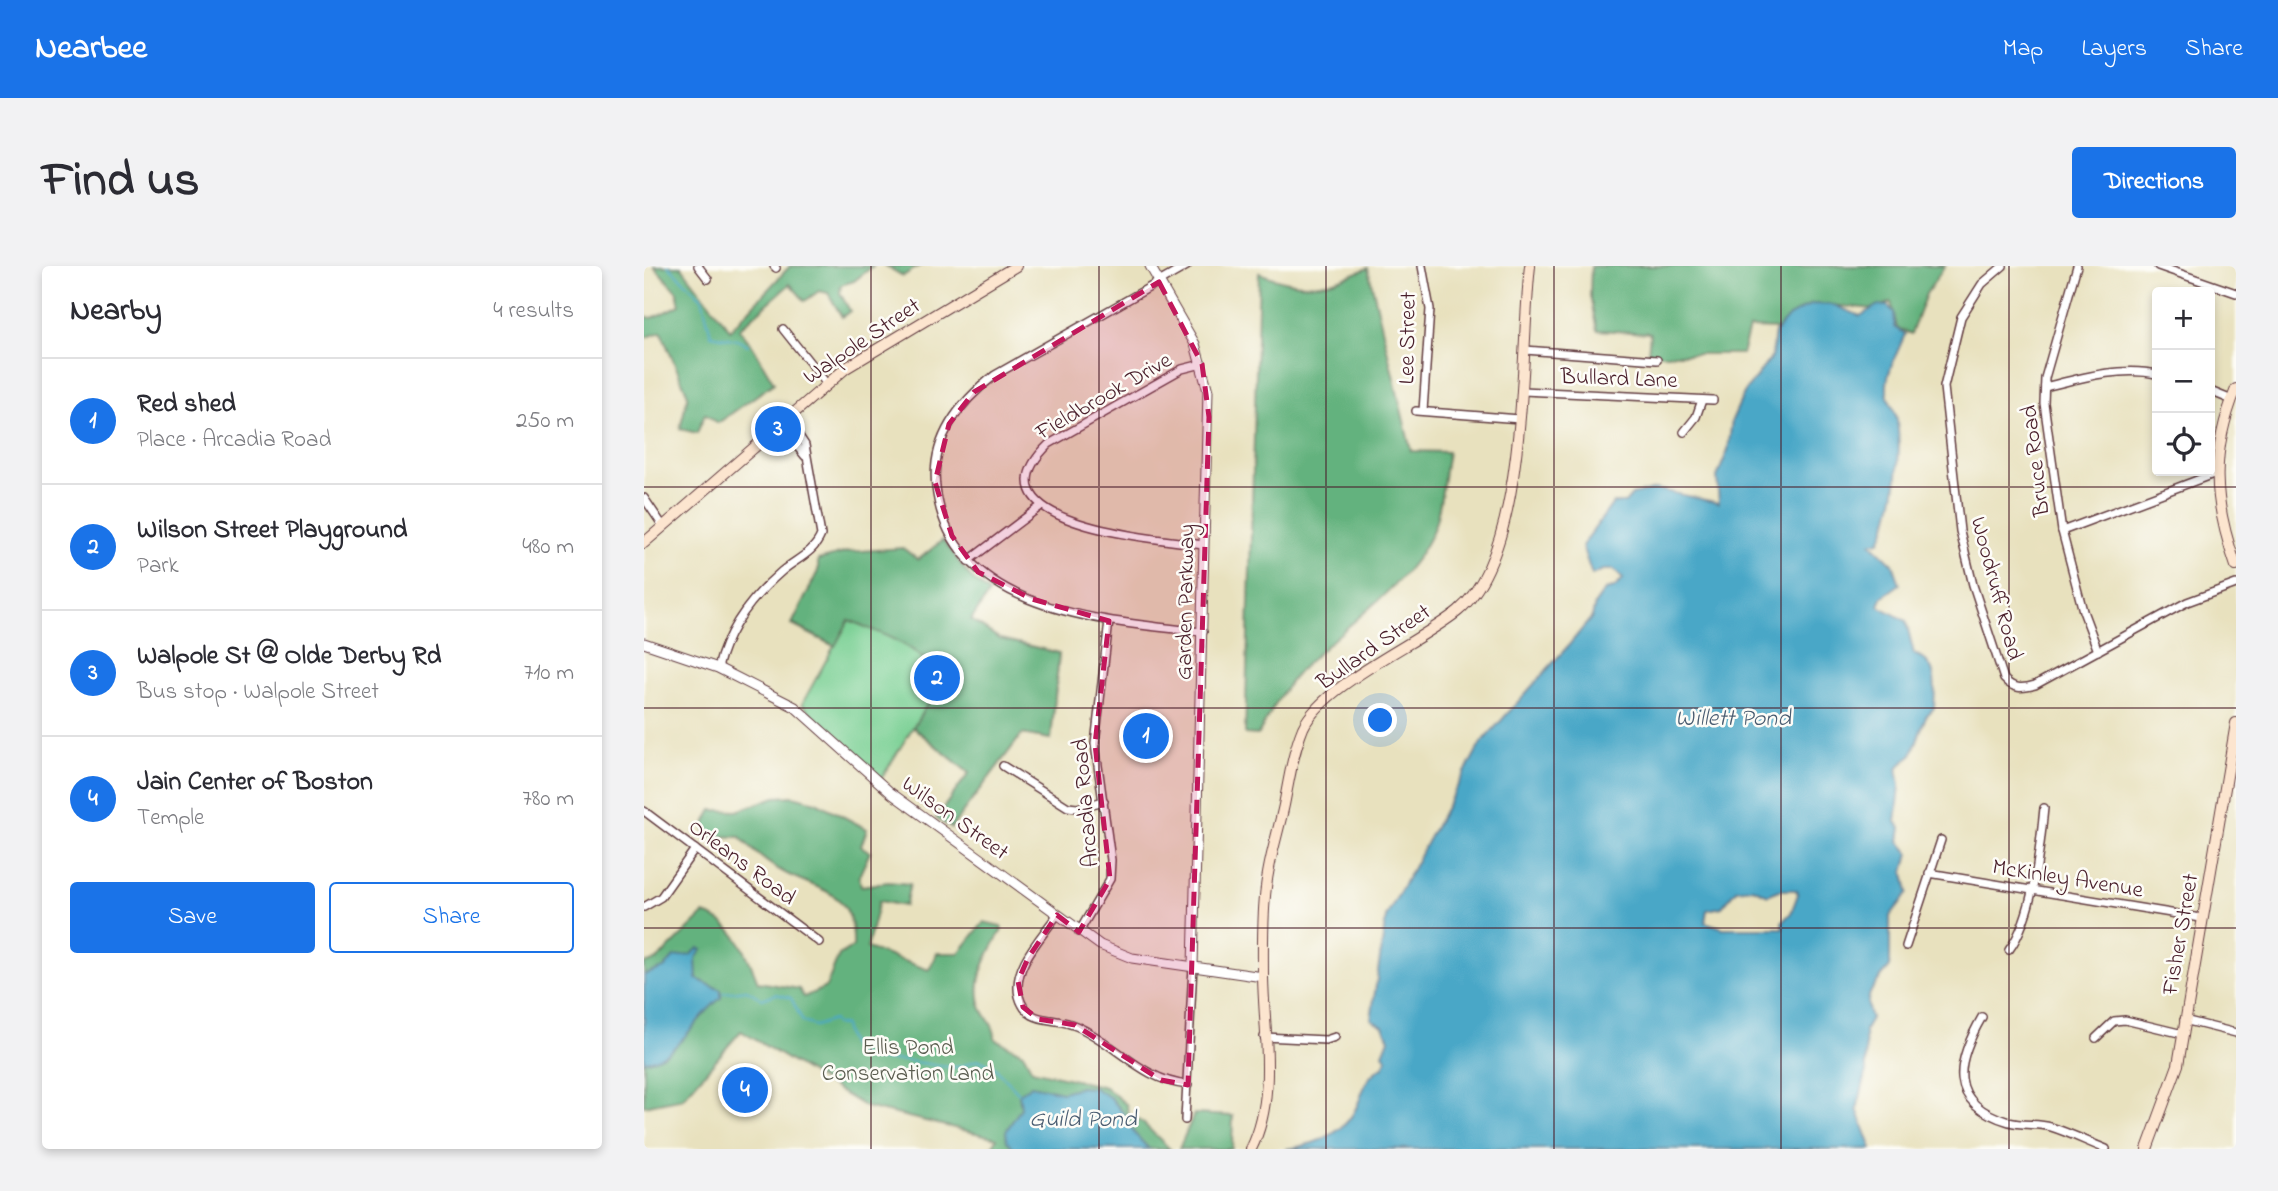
<!DOCTYPE html>
<html lang="en">
<head>
<meta charset="utf-8">
<style>
	body { margin:0; font-family:"Indie Flower",sans-serif; background:#f2f2f3; color:#2b2b33 }
	.controls { position:absolute; right:21px; top:21px; display:grid; overflow:hidden; border-radius:7px; box-shadow:0 4px 10px #0003 }
	.controls button { width:63px; height:63px; display:grid; place-items:center; padding:0; border:0; border-bottom:2px solid #e1e1e2; background:#fff; color:#2b2b33; font:35px sans-serif }
	.you { position:absolute; left:737px; top:455px; width:24px; height:24px; margin:-18px; border:5px solid #fff; border-radius:50%; background:#1a73e8; box-shadow:0 0 0 10px #1a73e833 }
	.badge { display:grid; place-items:center; width:46px; height:46px; border-radius:50%; background:#1a73e8; color:#fff; font-size:23px; font-weight:700 }
	.pin { position:absolute; translate:-50% -50%; border:4px solid #fff; box-shadow:0 2px 7px #0006 }
	.list { margin:0; padding:0; list-style:none }
	h2 { display:flex; justify-content:space-between; align-items:center; height:91px; margin:0; padding:0 28px; font-size:30px }
	h2 small { font-size:23px; font-weight:400; color:#7c7c81 }
	.list li { display:grid; grid-template-columns:46px 1fr auto; gap:21px; align-items:center; box-sizing:border-box; height:126px; padding:0 28px; border-top:2px solid #e1e1e2 }
	.list b { display:block; font-size:26px; white-space:nowrap }
	.list p { margin:0; font-size:23px; white-space:nowrap; color:#7c7c81 }
	.list em { font-size:23px; font-style:normal; color:#7c7c81 }
	.actions { display:flex; gap:14px; padding:21px 28px }
	.actions a { flex:1; padding:16px 0; border:2px solid #1a73e8; border-radius:7px; text-align:center; font-size:24px; color:#1a73e8 }
	.actions .main { background:#1a73e8; color:#fff }
	.icon { flex:none; width:38px; height:38px; fill:none; stroke:currentColor; stroke-width:2; stroke-linecap:round; stroke-linejoin:round }
	.map { position:relative; flex:none; width:1592px; height:883px; overflow:hidden; border-radius:7px }
	header { display:flex; align-items:center; gap:42px; box-sizing:border-box; height:98px; padding:0 35px; background:#1a73e8; color:#fff }
	header strong { font-size:33px }
	nav { display:flex; gap:38px; margin-inline-start:auto; font-size:24px }
	.intro { display:flex; align-items:center; justify-content:space-between; box-sizing:border-box; height:168px; padding:0 42px }
	h1 { margin:0; font-size:49px }
	.button { padding:18px 32px; border-radius:7px; background:#1a73e8; color:#fff; font-size:24px; font-weight:700 }
	main { display:flex; gap:42px; padding:0 42px }
	aside { flex:1; background:#fff; border-radius:7px; box-shadow:0 4px 10px #0003 }
	.map>svg:first-child { display:block }
	.green { fill:#7ad094; stroke:#627860; stroke-width:2 }
	.forest { fill:#63b27e; stroke:#566854; stroke-width:2 }
	.water { fill:#48a7c7; stroke:#496379; stroke-width:2; fill-rule:evenodd }
	.lines { fill:none; stroke-linecap:round; stroke-linejoin:round }
	.stream { stroke:#48a7c7; stroke-width:2 }
	.minor-casing { stroke:#623c41; stroke-width:10 }
	.tertiary-casing { stroke:#623c41; stroke-width:11 }
	.secondary-casing { stroke:#623c41; stroke-width:12 }
	.minor { stroke:#fff; stroke-width:7 }
	.tertiary { stroke:#fff; stroke-width:9 }
	.secondary { stroke:#fce5cf; stroke-width:10 }
	.marked { fill:#c2185b; fill-opacity:0.2; stroke:#c2185b; stroke-width:5; stroke-dasharray:14 9; stroke-linejoin:round }
	.grid { fill:none; stroke:#4a1f2b; stroke-width:2; stroke-opacity:0.55 }
	.labels { text-anchor:middle; stroke-width:5; stroke-linejoin:round; paint-order:stroke }
	.street-label { font-size:23px; fill:#4a1f2b; stroke:#fdfcf7 }
	.park-label { font-size:23px; fill:#5b5d50; stroke:#fdfcf7 }
	.water-label { font-size:24px; font-style:italic; fill:#495c71; stroke:#fdfcf7 }
</style>
</head>
<body>
<header>
<strong>Nearbee</strong>
<nav><a>Map</a><a>Layers</a><a>Share</a></nav>
</header>
<div class="intro"><h1>Find us</h1><a class="button">Directions</a></div>
<main>
<aside>
<h2>Nearby<small>4 results</small></h2>
<ul class="list">
<li><span class="badge">1</span><div><b>Red shed</b><p>Place · Arcadia Road</p></div><em>250 m</em></li>
<li><span class="badge">2</span><div><b>Wilson Street Playground</b><p>Park</p></div><em>480 m</em></li>
<li><span class="badge">3</span><div><b>Walpole St @ Olde Derby Rd</b><p>Bus stop · Walpole Street</p></div><em>710 m</em></li>
<li><span class="badge">4</span><div><b>Jain Center of Boston</b><p>Temple</p></div><em>780 m</em></li>
</ul>
<div class="actions"><a class="main">Save</a><a>Share</a></div>
</aside>
<div class="map">
<svg width="1592" height="883" viewBox="0 0 1592 883">
	<rect width="100%" height="100%" fill="#fdfcf7"/>
	<filter id="ink" filterUnits="userSpaceOnUse"><feTurbulence type="fractalNoise" baseFrequency=".0143" numOctaves="2"/><feDisplacementMap in="SourceGraphic" scale="14" xChannelSelector="R" yChannelSelector="G"/><feConvolveMatrix kernelMatrix="1 2 1 2 8 2 1 2 1" color-interpolation-filters="sRGB"/></filter>
	<filter id="wash" filterUnits="userSpaceOnUse"><feTurbulence type="fractalNoise" baseFrequency=".00686" numOctaves="4" result="noise"/><feDisplacementMap in="SourceGraphic" scale="28" xChannelSelector="R" yChannelSelector="G"/><feGaussianBlur stdDeviation="1.57" result="paint"/><feColorMatrix in="noise" values="0 0 0 0 0 0 0 0 0 0 0 0 0 0 0 0 0 1.4 0 .05"/><feComposite in="paint" operator="in"/></filter>
	<g filter="url(#wash)">
		<rect width="100%" height="100%" fill="#e8e1be"/>
		<polygon class="green" points="299,274 327,312 345,327 327,354 356,373 415,387 407,473 378,468 307,562 292,552 325,507 269,461 236,515 158,438 190,380 148,359 182,292 204,286 274,294"/>
		<g class="forest">
			<polygon points="10,0 37,0 86,64 146,0 229,0 210,15 197,19 196,27 206,45 198,51 184,27 175,25 161,35 146,18 95,63 107,78 130,117 74,157 61,148 53,167 36,163 44,129 17,66 0,72 0,50 8,52 36,39 33,26"/>
			<polygon points="242,0 275,0 259,10"/>
			<polygon points="947,0 1301,0 1282,28 1267,68 1253,62 1247,36 1231,43 1185,39 1135,63 1105,62 1098,88 1004,88 1006,67 953,64 946,30"/>
			<path d="M 724,2 L 767,185 L 804,186 C 800,208 798,233 792,255 C 773,318 692,363 651,410 C 636,428 625,448 614,469 L 601,468 L 615,7 C 662,25 679,21 724,2 Z"/>
			<path d="M 299,274 L 327,312 L 345,327 L 327,354 L 356,373 L 415,387 L 407,473 L 378,468 L 307,562 L 292,552 L 325,507 L 269,461 L 296,418 C 284,381 238,369 205,354 L 191,380 L 148,358 L 174,305 L 174,294 L 204,286 L 259,282 L 274,294 Z"/>
			<path d="M 149,530 L 172,536 L 223,563 L 217,580 L 226,586 L 215,610 L 217,620 L 244,616 L 266,618 L 261,640 L 235,635 L 223,682 L 285,704 L 293,687 L 315,687 L 340,656 L 357,660 L 358,664 C 344,688 327,715 338,743 C 343,754 352,761 351,773 L 379,787 L 388,804 L 461,821 L 483,839 L 484,848 L 499,857 L 526,883 L 347,883 L 353,872 L 222,841 L 97,765 L 39,832 L 0,840 L 0,698 L 13,694 L 60,648 C 92,657 103,688 114,716 L 155,723 L 160,731 L 182,721 L 195,689 L 209,681 C 211,628 184,627 143,608 C 126,600 108,584 96,571 L 63,570 C 58,560 63,553 68,544 L 93,545 L 131,531 Z"/>
			<polygon points="550,848 589,850 588,883 535,883"/>
		</g>
		<g class="water">
			<path d="M 1168,38 L 1190,39 L 1216,50 L 1234,39 L 1244,40 L 1250,46 L 1251,61 L 1261,68 C 1255,84 1244,102 1243,119 C 1242,136 1251,141 1253,154 C 1258,192 1252,240 1236,275 L 1227,277 L 1249,298 L 1256,318 L 1238,331 L 1235,340 L 1262,355 L 1270,388 C 1295,397 1291,420 1290,442 L 1282,450 L 1268,489 L 1253,502 L 1256,519 L 1252,556 L 1257,562 L 1255,575 L 1265,587 L 1260,606 L 1264,627 L 1246,650 L 1246,701 C 1232,717 1217,730 1227,752 L 1221,764 L 1222,808 L 1213,843 L 1228,883 L 642,883 C 671,879 701,869 713,840 C 721,822 720,811 739,801 L 743,793 L 739,788 L 745,773 L 739,760 L 727,753 L 742,651 L 837,477 L 925,379 L 948,351 L 951,338 L 961,324 L 970,322 L 979,313 L 970,304 L 959,304 L 948,309 L 938,280 L 969,237 L 981,237 L 988,229 L 1012,223 L 1075,237 L 1073,211 L 1084,184 L 1088,154 L 1100,127 L 1128,90 L 1131,66 L 1145,50 ZM 1109,622 L 1124,629 L 1135,624 L 1152,624 L 1154,628 L 1147,647 L 1138,656 L 1139,662 L 1079,662 L 1061,656 L 1063,644 L 1078,641 L 1092,624 Z"/>
			<path d="M 55,682 L 58,684 L 52,692 L 53,713 L 77,724 L 77,732 C 52,750 33,794 0,795 L 0,709 L 20,702 L 30,691 L 46,689 Z"/>
			<polygon points="387,819 418,826 436,821 450,822 467,832 481,849 490,867 505,883 371,883 363,875 362,865 377,842 375,828"/>
		</g>
		<g class="lines">
			<g class="stream">
				<polyline points="24,0 58,32 67,69 94,74 104,79"/>
				<path d="M 79,727 L 103,724 L 118,733 L 132,728 L 147,732 L 159,756 L 171,760 L 189,754 L 191,759 L 200,759 C 208,806 238,790 271,796 C 287,798 299,802 314,801 C 322,800 327,795 335,794 L 350,801 L 375,827"/>
			</g>
		</g>
	</g>
	<g filter="url(#ink)">
		<g class="lines">
			<g class="minor-casing">
				<g id="minor">
					<polyline points="54,0 64,13"/>
					<polyline points="130,0 132,2"/>
					<path d="M 543,0 L 351,109 C 316,136 286,173 292,221 C 306,347 461,355 559,366"/>
					<polyline points="778,0 786,43 779,145"/>
					<path d="M 1359,0 L 1338,18 L 1317,51 L 1300,121 L 1316,265 L 1329,319 L 1360,413 C 1369,423 1378,423 1391,419 L 1543,336 L 1592,318"/>
					<polyline points="1433,0 1401,112 1400,137 1418,265 1439,345 1454,385"/>
					<polyline points="1514,0 1592,27"/>
					<polyline points="139,63 182,117"/>
					<polyline points="881,84 1013,94"/>
					<path d="M 558,98 L 538,103 L 405,178 C 320,260 518,273 560,279"/>
					<path d="M 1401,121 C 1437,112 1477,100 1513,108"/>
					<polyline points="879,125 1069,134"/>
					<polyline points="1566,125 1588,134"/>
					<polyline points="772,145 876,153"/>
					<polyline points="135,158 161,190"/>
					<polyline points="1040,166 1052,151 1058,134"/>
					<polyline points="0,232 19,260"/>
					<polyline points="1418,265 1572,207"/>
					<polyline points="324,295 397,240"/>
					<path d="M 74,402 C 83,363 108,331 138,305 C 152,293 170,287 177,269 L 161,179 L 143,152"/>
					<polyline points="359,500 424,541 433,542 460,535"/>
					<polyline points="0,545 175,676"/>
					<polyline points="1285,607 1557,652"/>
					<polyline points="0,641 17,631 51,583"/>
					<path d="M 413,649 C 397,672 368,701 375,730 C 383,760 409,750 432,760 C 472,777 498,815 544,819"/>
					<polyline points="435,666 466,613 467,594 451,478 465,355"/>
					<polyline points="1262,680 1297,574"/>
					<path d="M 1365,684 C 1389,652 1396,583 1400,542"/>
					<path d="M 1338,751 C 1312,796 1302,837 1365,856 C 1379,860 1394,857 1407,861 C 1426,867 1444,876 1462,883"/>
					<polyline points="1540,754 1592,767"/>
					<polyline points="620,771 682,774 691,771"/>
					<polyline points="1452,772 1470,755 1481,754 1539,768"/>
					<polyline points="541,854 549,700"/>
				</g>
			</g>
			<g class="tertiary-casing">
				<g id="tertiary">
					<polyline points="506,0 551,78 564,125 549,700"/>
					<polyline points="0,377 74,402 151,441 247,527 456,679 488,692 619,711"/>
				</g>
			</g>
			<g class="secondary-casing">
				<g id="secondary">
					<path d="M 1592,123 C 1566,187 1569,235 1592,300"/>
					<polyline points="0,277 202,102 372,0"/>
					<path d="M 607,883 C 633,832 620,766 619,711 C 619,681 618,651 622,621 C 625,593 634,567 640,539 C 645,514 649,486 659,462 C 679,418 775,377 814,345 C 885,286 876,86 886,0"/>
					<polyline points="1503,883 1534,799 1592,457"/>
				</g>
			</g>
			<use href="#minor" class="minor"/>
			<use href="#tertiary" class="tertiary"/>
			<use href="#secondary" class="secondary"/>
		</g>
	</g>
	<path class="marked" d="M 515,16 L 558,98 L 565,151 L 544,819 L 517,814 L 431,759 L 394,753 L 379,741 L 374,715 L 384,692 L 413,649 L 435,666 L 466,613 L 451,478 L 465,355 L 388,333 L 334,306 L 308,270 L 291,216 L 305,158 L 330,126 Z"/>
	<path class="grid" d="M 227,0 L 227,883M 455,0 L 455,883M 682,0 L 682,883M 910,0 L 910,883M 1137,0 L 1137,883M 1365,0 L 1365,883M 0,221 L 1592,221M 0,442 L 1592,442M 0,662 L 1592,662"/>
	<g class="labels">
		<g class="street-label">
			<text transform="translate(762 72) rotate(-89)" y="8">Lee Street</text>
			<text transform="translate(217 74) rotate(-34)" y="8">Walpole Street</text>
			<text transform="translate(975 111) rotate(2)" y="8">Bullard Lane</text>
			<text transform="translate(459 129) rotate(-30)" y="8">Fieldbrook Drive</text>
			<text transform="translate(1390 195) rotate(-97)" y="8">Bruce Road</text>
			<text transform="translate(1354 322) rotate(75)" y="8">Woodruff Road</text>
			<text transform="translate(540 336) rotate(-89)" y="8">Garden Parkway</text>
			<text transform="translate(729 380) rotate(-35)" y="8">Bullard Street</text>
			<text transform="translate(440 537) rotate(-95)" y="8">Arcadia Road</text>
			<text transform="translate(312 551) rotate(36)" y="8">Wilson Street</text>
			<text transform="translate(99 595) rotate(37)" y="8">Orleans Road</text>
			<text transform="translate(1424 611) rotate(9)" y="8">McKinley Avenue</text>
			<text transform="translate(1535 668) rotate(-80)" y="8">Fisher Street</text>
		</g>
		<g class="park-label">
			<text x="264" y="788">Ellis Pond<tspan x="264" dy="26">Conservation Land</tspan></text>
		</g>
		<g class="water-label">
			<text x="1089" y="459">Willett Pond</text>
			<text x="439" y="860">Guild Pond</text>
		</g>
	</g>
</svg>
<div class="controls">
<button>+</button>
<button>−</button>
<button><svg class="icon" aria-label="locate" viewBox="0 0 24 24"><circle cx="12" cy="12" r="6"/><path d="M12 2v4M12 18v4M2 12h4M18 12h4"/></svg></button>
</div>
<div class="you"></div>
<div class="pin badge" style="left:502px;top:470px">1</div>
<div class="pin badge" style="left:293px;top:412px">2</div>
<div class="pin badge" style="left:134px;top:163px">3</div>
<div class="pin badge" style="left:101px;top:824px">4</div>
</div>
</main>
</body>
</html>
